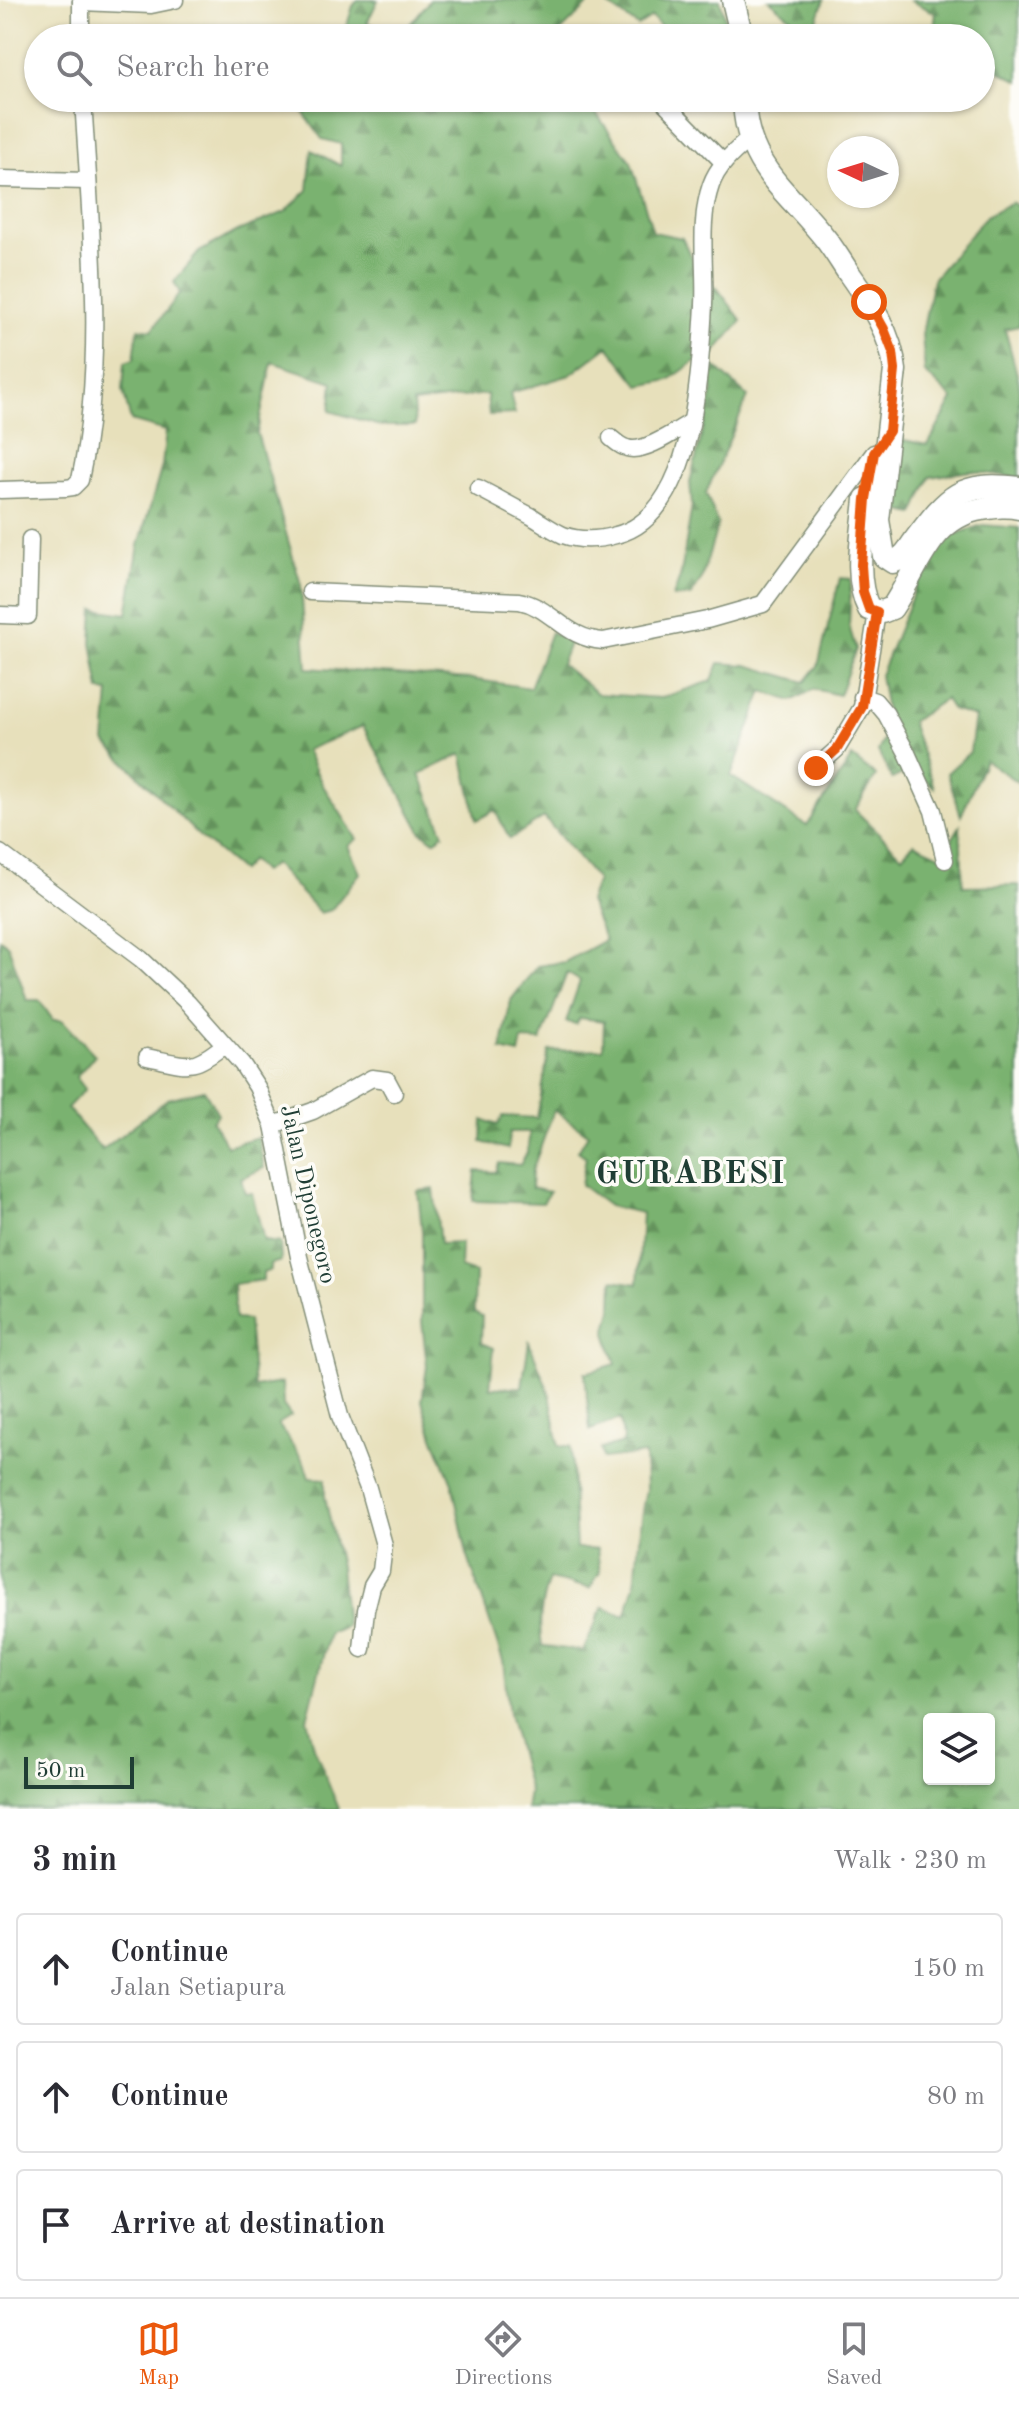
<!DOCTYPE html>
<html lang="en">
<head>
<meta charset="utf-8">
<style>
	body { margin:0; font-family:"Old Standard TT",serif; background:#f7f7f7; color:#2b2b33 }
	.controls { position:absolute; right:24px; bottom:24px; display:grid; overflow:hidden; border-radius:8px; box-shadow:0 2px 6px #0004 }
	.controls button { width:72px; height:72px; display:grid; place-items:center; padding:0; border:0; border-bottom:2px solid #e1e1e2; background:#fff; color:#2b2b33; font:40px sans-serif }
	.compass { position:absolute; left:827px; top:136px; width:72px; height:72px; border-radius:50%; background:#fff; box-shadow:0 2px 6px #0004; rotate:274deg }
	.scale { position:absolute; left:24px; bottom:20px; width:110px; box-sizing:border-box; padding-left:8px; border:4px solid #1f3d34; border-top:0; font-size:22px; line-height:28px; white-space:nowrap; color:#1f3d34; -webkit-text-stroke:6px #fdfcf7; paint-order:stroke }
	.stop { position:absolute; width:24px; height:24px; margin:-18px; border:6px solid #ea580c; border-radius:50%; background:#fff }
	.stop.end { background:#ea580c; border-color:#fff; box-shadow:0 2px 8px #0008 }
	.list { margin:0; padding:0; list-style:none }
	h2 { display:flex; justify-content:space-between; align-items:center; height:104px; margin:0; padding:0 32px; font-size:34px }
	h2 small { font-size:26px; font-weight:400; color:#7c7c81 }
	.list li { display:grid; grid-template-columns:52px 1fr auto; gap:24px; align-items:center; box-sizing:border-box; height:112px; margin:0 16px 16px; padding:0 16px; border:2px solid #e1e1e2; border-radius:8px }
	.list b { display:block; font-size:30px; white-space:nowrap }
	.list p { margin:0; font-size:26px; white-space:nowrap; color:#7c7c81 }
	.list em { font-size:26px; font-style:normal; color:#7c7c81 }
	.icon { flex:none; width:44px; height:44px; fill:none; stroke:currentColor; stroke-width:2; stroke-linecap:round; stroke-linejoin:round }
	.map { position:relative; flex:none; width:1019px; height:1809px; overflow:hidden }
	.search { position:absolute; background:#fff; box-shadow:0 2px 6px #0004; left:24px; right:24px; top:24px; height:88px; display:flex; align-items:center; gap:20px; box-sizing:border-box; padding:0 28px; border-radius:44px; color:#7c7c81; font-size:30px }
	.sheet { height:488px; background:#fff }
	nav { display:flex; justify-content:space-around; align-items:center; box-sizing:border-box; height:112px; border-top:2px solid #e1e1e2; background:#fff; font-size:22px; color:#7c7c81 }
	nav a { display:grid; justify-items:center; gap:4px }
	nav .on { color:#ea580c }
	.map>svg:first-child { display:block }
	.forest { fill:url(#forest-firs); stroke:#4c7852; stroke-width:2; fill-rule:evenodd }
	.lines { fill:none; stroke-linecap:round; stroke-linejoin:round }
	.street-casing { stroke:#838e78; stroke-width:19 }
	.secondary-casing { stroke:#838e78; stroke-width:25 }
	.street { stroke:#fff; stroke-width:16 }
	.secondary { stroke:#fff; stroke-width:22 }
	.route { stroke:#ea580c; stroke-width:10 }
	.labels { text-anchor:middle; stroke-width:7; stroke-linejoin:round; paint-order:stroke }
	.street-label { font-size:24px; fill:#1f3d34; stroke:#fdfcf7 }
	.district-label { font-size:32px; font-weight:bold; letter-spacing:2px; fill:#1f3d34; stroke:#fdfcf7 }
</style>
</head>
<body>
<div class="map">
<svg width="1019" height="1809" viewBox="0 0 1019 1809">
	<defs>
		<pattern id="forest-firs" width="22" height="20" patternUnits="userSpaceOnUse" patternTransform="scale(2)"><rect width="22" height="20" fill="#7ab26f"/><path d="M5 1l3.5 6h-7zM16 11l3.5 6h-7z" fill="#63925c"/></pattern>
	</defs>
	<rect width="100%" height="100%" fill="#fdfcf7"/>
	<filter id="ink" filterUnits="userSpaceOnUse"><feTurbulence type="fractalNoise" baseFrequency=".0125" numOctaves="2"/><feDisplacementMap in="SourceGraphic" scale="16" xChannelSelector="R" yChannelSelector="G"/><feConvolveMatrix kernelMatrix="1 2 1 2 8 2 1 2 1" color-interpolation-filters="sRGB"/></filter>
	<filter id="wash" filterUnits="userSpaceOnUse"><feTurbulence type="fractalNoise" baseFrequency=".006" numOctaves="4" result="noise"/><feDisplacementMap in="SourceGraphic" scale="32" xChannelSelector="R" yChannelSelector="G"/><feGaussianBlur stdDeviation="1.8" result="paint"/><feColorMatrix in="noise" values="0 0 0 0 0 0 0 0 0 0 0 0 0 0 0 0 0 1.4 0 .05"/><feComposite in="paint" operator="in"/></filter>
	<g filter="url(#wash)">
		<rect width="100%" height="100%" fill="#e7e0bb"/>
		<g class="forest">
			<polygon points="358,0 378,0 367,23 402,34 430,0 593,0 554,38 343,38 353,6"/>
			<polygon points="601,0 720,0 730,38 671,38 652,17 638,26"/>
			<polygon points="769,0 824,0 812,35"/>
			<polygon points="909,0 1019,0 1019,81 981,62 981,38 933,38 936,13"/>
			<path d="M 299,98 L 585,98 L 631,162 L 653,232 L 682,238 L 705,286 L 717,288 L 742,321 L 708,360 L 748,397 L 706,493 L 718,524 L 701,580 L 691,596 L 673,597 L 681,574 L 692,505 L 690,482 L 713,391 L 700,358 L 669,380 L 640,386 L 608,346 L 570,375 L 510,393 L 515,414 L 489,415 L 487,394 L 413,403 L 415,426 L 380,426 L 330,411 L 333,382 L 272,362 L 257,433 L 301,585 L 307,668 L 471,679 L 530,688 L 551,632 L 570,641 L 561,664 L 598,694 L 661,698 L 712,681 L 719,663 L 747,665 L 805,682 L 818,666 L 840,578 L 851,579 L 849,626 L 856,649 L 839,695 L 814,689 L 792,701 L 763,691 L 731,776 L 807,826 L 852,757 L 876,776 L 855,810 L 902,856 L 914,843 L 942,856 L 960,826 L 963,886 L 1019,885 L 1019,1809 L 526,1809 L 529,1792 L 509,1714 L 503,1661 L 467,1554 L 452,1483 L 433,1437 L 422,1401 L 427,1366 L 422,1322 L 422,1231 L 418,1191 L 434,1189 L 440,1244 L 461,1243 L 460,1268 L 475,1273 L 474,1312 L 482,1316 L 481,1343 L 494,1348 L 490,1388 L 522,1387 L 529,1342 L 550,1395 L 559,1446 L 571,1446 L 576,1549 L 597,1549 L 600,1572 L 590,1588 L 549,1579 C 541,1602 538,1622 542,1646 L 583,1651 L 603,1607 L 625,1616 L 635,1585 L 641,1517 L 646,1489 L 645,1454 L 603,1459 L 601,1449 L 624,1443 L 620,1419 L 590,1430 L 585,1373 L 616,1364 L 606,1333 L 612,1310 L 613,1280 L 638,1284 L 642,1213 L 609,1206 L 581,1185 L 586,1157 L 578,1151 L 588,1134 L 554,1110 L 532,1171 L 531,1188 L 549,1192 L 543,1203 L 473,1201 L 476,1171 L 496,1172 L 499,1163 L 520,1165 L 527,1153 L 530,1132 L 510,1132 L 508,1149 L 482,1142 L 483,1120 L 498,1125 L 503,1116 L 537,1118 L 549,1051 L 603,1049 L 604,1021 L 580,1018 L 576,1024 L 566,1022 L 580,981 L 567,973 L 541,1041 L 522,1040 L 519,1054 L 501,1050 L 511,1000 L 537,966 L 565,962 L 605,940 L 589,901 L 597,880 L 544,817 L 510,839 L 495,810 L 477,820 L 462,754 L 420,774 L 444,834 L 434,841 L 421,831 L 363,726 L 306,750 L 322,784 L 357,839 L 348,846 L 360,873 L 331,910 L 320,913 L 274,864 L 263,872 L 251,860 L 241,871 L 197,834 L 105,742 L 109,692 L 100,691 L 92,642 L 94,609 L 127,614 L 139,545 L 162,466 L 166,431 L 131,421 L 123,391 L 125,362 L 134,359 L 138,328 L 152,330 L 180,293 L 174,282 L 199,252 L 238,231 L 285,212 L 308,190 L 312,150 L 341,166 L 341,144 L 322,139 L 298,105 ZM 929,1719 L 989,1719 L 989,1779 L 929,1779 Z"/>
			<polygon points="1012,202 1019,208 1019,326 1005,329 1019,382 1019,478 971,471 930,477 914,514 897,510 899,439 928,445 953,399 925,373 922,334 933,279 986,216"/>
			<polygon points="982,525 1019,528 1019,783 985,760 961,816 947,773 970,752 975,717 952,710 945,699 911,722 934,787 912,769 892,779 878,751 889,729 880,675 934,542"/>
			<polygon points="0,939 8,945 27,1000 39,1000 53,1020 62,1020 95,1055 76,1077 85,1089 67,1108 102,1150 168,1099 204,1090 218,1114 212,1121 227,1146 258,1137 264,1168 241,1178 245,1193 252,1193 264,1241 280,1243 281,1261 271,1264 271,1270 263,1273 263,1280 233,1284 235,1319 248,1320 254,1387 282,1383 283,1405 291,1416 278,1424 304,1462 309,1478 325,1479 325,1497 340,1567 346,1626 329,1633 307,1719 314,1747 339,1809 0,1809"/>
		</g>
	</g>
	<g filter="url(#ink)">
		<g class="lines">
			<g class="street-casing">
				<g id="street">
					<polyline points="81,0 81,38"/>
					<polyline points="81,2 151,5 175,0"/>
					<polyline points="660,98 723,162"/>
					<polyline points="0,179 88,181"/>
					<path d="M 611,438 C 616,442 621,447 627,448 C 644,454 677,430 691,422"/>
					<path d="M 478,488 C 496,497 513,507 531,516 C 541,522 552,530 563,535 C 580,541 599,540 616,535 C 695,515 700,371 704,305 C 706,267 698,222 711,185 C 718,165 734,152 749,139"/>
					<path d="M 0,490 L 66,488 L 73,487 L 80,480 C 106,356 90,224 83,98"/>
					<path d="M 310,592 L 519,601 C 552,607 564,638 603,641 L 707,620 L 763,604 L 874,453"/>
					<polyline points="0,615 28,616 30,539"/>
					<polyline points="862,697 875,701 886,714 907,753 933,811 945,860"/>
					<polyline points="816,768 837,749 862,707 877,612"/>
					<polyline points="0,853 141,959 188,1003 242,1064 257,1087 273,1125 299,1257 340,1416 368,1488 384,1545 381,1571 372,1586 366,1610 362,1649"/>
					<path d="M 147,1057 C 187,1065 191,1072 224,1045"/>
					<polyline points="273,1125 313,1111 372,1078 387,1080 394,1093"/>
				</g>
			</g>
			<g class="secondary-casing">
				<g id="secondary">
					<polyline points="733,0 742,38"/>
					<path d="M 744,98 C 745,166 786,189 824,237 C 833,248 840,260 848,272 C 870,303 891,332 895,370 L 878,520 L 884,556 L 893,562 C 904,558 909,549 915,540 C 949,495 960,481 1019,488"/>
					<path d="M 866,499 C 863,533 853,578 869,609 L 882,612 L 892,608 C 918,570 930,517 982,509 C 995,507 1006,505 1019,508"/>
				</g>
			</g>
			<use href="#street" class="street"/>
			<use href="#secondary" class="secondary"/>
		</g>
	</g>
	<g class="lines" filter="url(#ink)">
		<polyline class="route" points="816,768 837,749 862,707 877,612 869,609 863,592 861,565 866,499 874,453 889,431 895,370 893,352 884,329 869,302"/>
	</g>
	<g class="labels">
		<g class="street-label">
			<text transform="translate(309 1194) rotate(77)" y="8">Jalan Diponegoro</text>
		</g>
		<g class="district-label">
			<text x="691" y="1183">GURABESI</text>
		</g>
	</g>
</svg>
<div class="controls">
<button><svg class="icon" aria-label="layers" viewBox="0 0 24 24"><path d="M12 4l9 5-9 5-9-5zM3 14l9 5 9-5"/></svg></button>
</div>
<svg class="compass" viewBox="-18 -18 36 36"><path d="M0-13l5 13h-10z" fill="#e53935"/><path d="M0 13l5-13h-10z" fill="#7c7c81"/></svg>
<div class="scale">50 m</div>
<div class="stop" style="left:869px;top:302px"></div>
<div class="stop end" style="left:816px;top:768px"></div>
<div class="search"><svg class="icon" aria-label="search" viewBox="0 0 24 24"><circle cx="10" cy="10" r="6"/><path d="M15 15l6 6"/></svg>Search here</div>
</div>
<section class="sheet">
<h2>3 min<small>Walk · 230 m</small></h2>
<ul class="list">
<li><svg class="icon" aria-label="ahead" viewBox="0 0 24 24"><path d="M12 20V5M6 11l6-6 6 6"/></svg><div><b>Continue</b><p>Jalan Setiapura</p></div><em>150 m</em></li>
<li><svg class="icon" aria-label="ahead" viewBox="0 0 24 24"><path d="M12 20V5M6 11l6-6 6 6"/></svg><div><b>Continue</b></div><em>80 m</em></li>
<li><svg class="icon" aria-label="arrive" viewBox="0 0 24 24"><path d="M6 21V4h12l-3 4 3 4H6"/></svg><div><b>Arrive at destination</b></div></li>
</ul>
</section>
<nav>
<a class="on"><svg class="icon" aria-label="map" viewBox="0 0 24 24"><path d="M3 6l6-2 6 2 6-2v14l-6 2-6-2-6 2zM9 4v14M15 6v14"/></svg>Map</a>
<a><svg class="icon" aria-label="directions" viewBox="0 0 24 24"><path d="M12 3l9 9-9 9-9-9zM9 14v-3h6M13 9l2 2-2 2"/></svg>Directions</a>
<a><svg class="icon" aria-label="saved" viewBox="0 0 24 24"><path d="M7 4h10v16l-5-4-5 4z"/></svg>Saved</a>
</nav>
</body>
</html>
